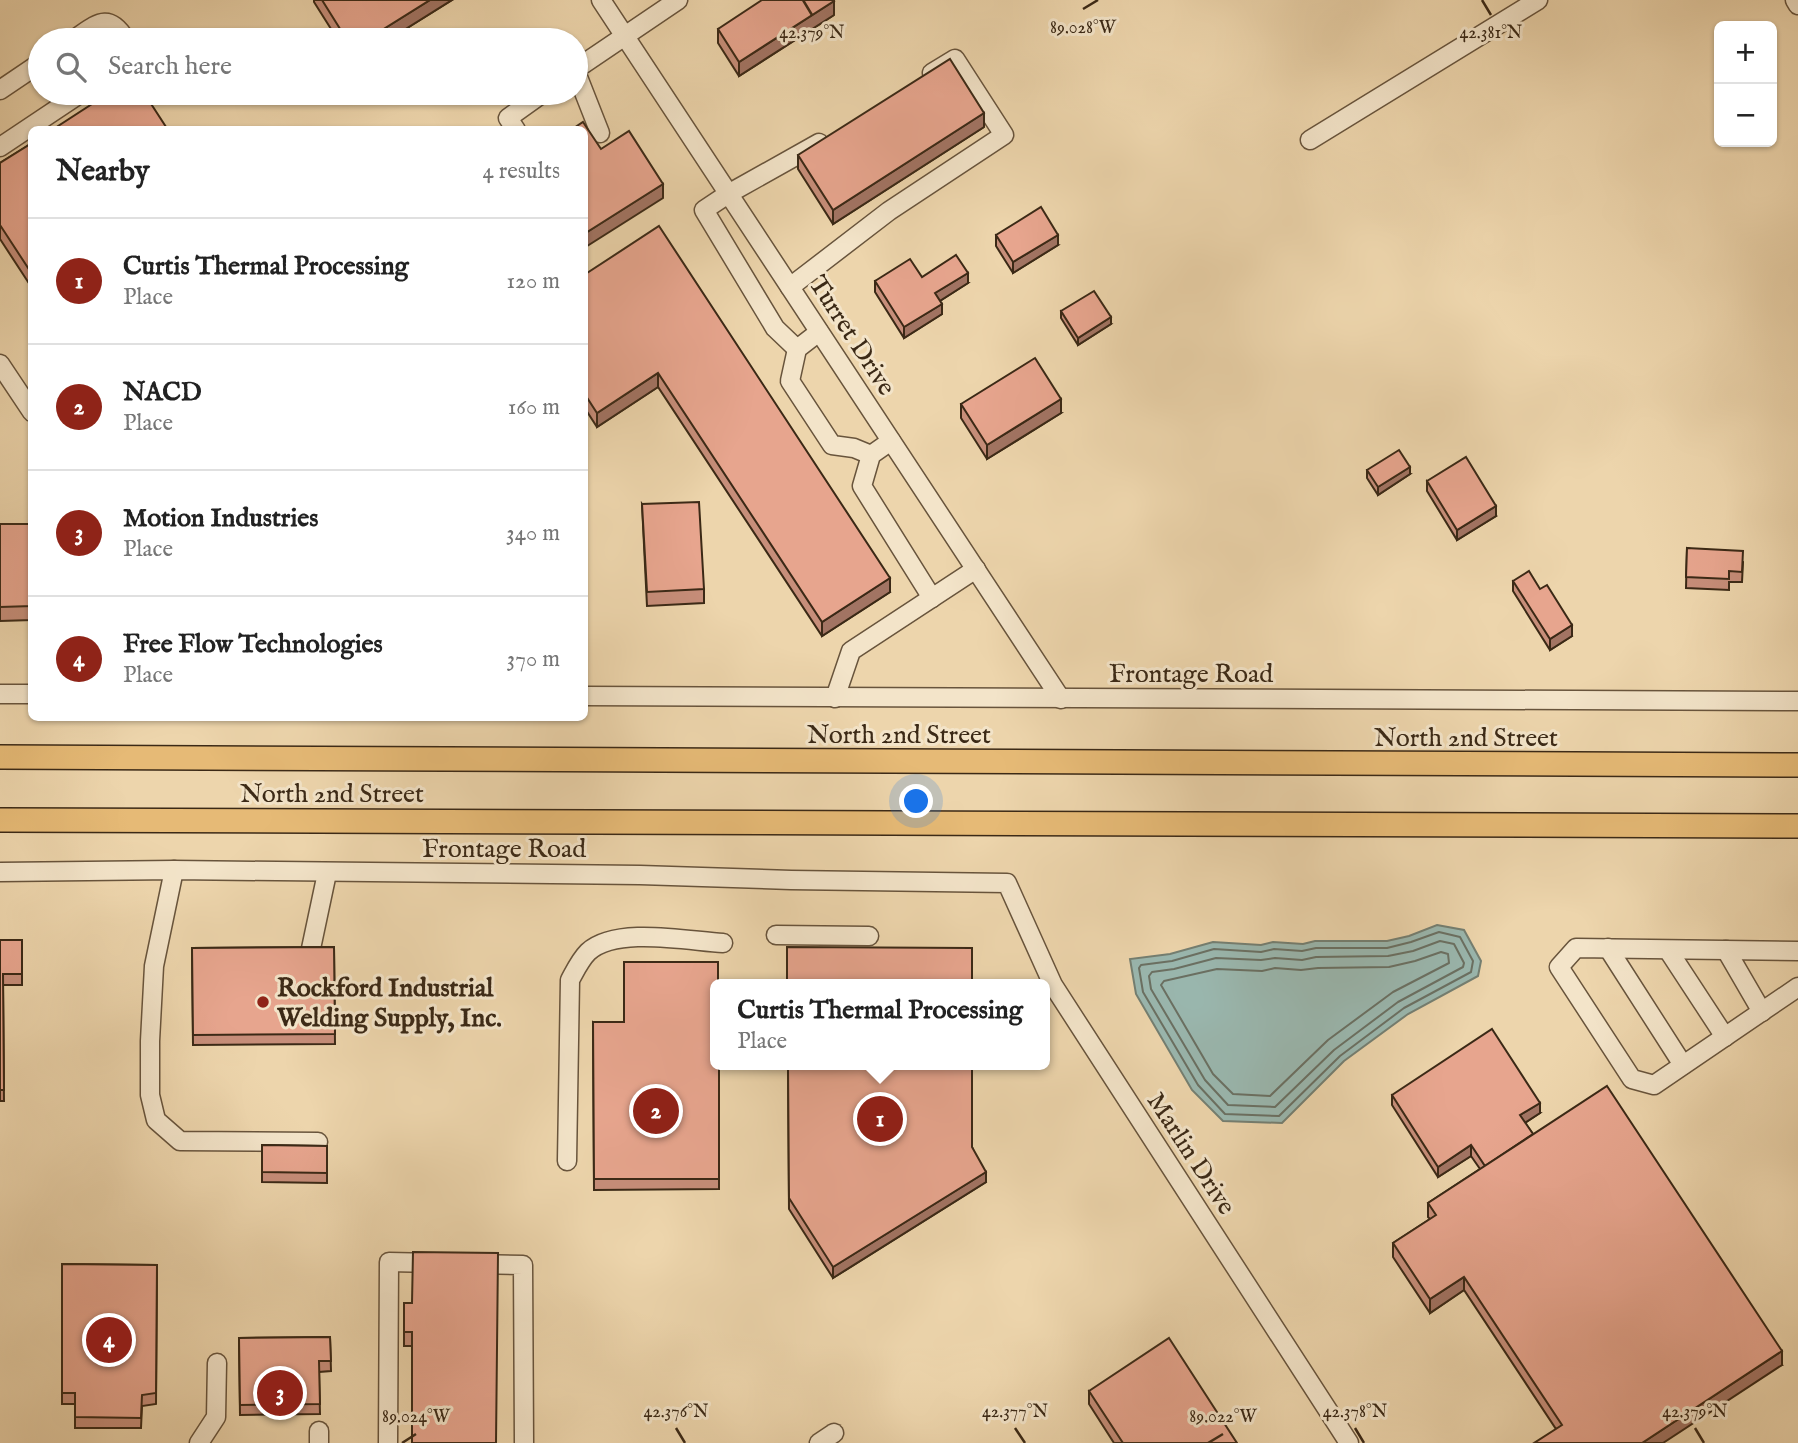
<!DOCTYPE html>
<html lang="en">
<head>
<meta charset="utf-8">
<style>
	body { margin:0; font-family:"IM FELL English",serif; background:#f2f2f2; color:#222 }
	.controls { position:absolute; right:21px; top:21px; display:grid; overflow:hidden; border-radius:10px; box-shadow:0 2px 5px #0004 }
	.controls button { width:63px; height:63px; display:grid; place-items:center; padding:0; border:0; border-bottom:2px solid #e0e0e0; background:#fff; color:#222; font:35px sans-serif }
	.you { position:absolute; left:917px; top:802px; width:24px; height:24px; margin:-18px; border:5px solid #fff; border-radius:50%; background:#1a73e8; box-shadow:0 0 0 10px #1a73e833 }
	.badge { display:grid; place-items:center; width:46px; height:46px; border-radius:50%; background:#8f2418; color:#fff; font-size:23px; font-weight:700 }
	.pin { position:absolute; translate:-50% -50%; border:4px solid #fff; box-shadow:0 2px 7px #0006 }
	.popup { position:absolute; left:710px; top:979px; width:340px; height:91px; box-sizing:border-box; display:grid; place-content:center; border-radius:10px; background:#fff; filter:drop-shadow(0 2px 5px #0005); font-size:23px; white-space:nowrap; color:#767676 }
	.popup b { font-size:26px; color:#222 }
	.popup::after { content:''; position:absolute; left:50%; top:100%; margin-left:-14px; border:14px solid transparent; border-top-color:#fff }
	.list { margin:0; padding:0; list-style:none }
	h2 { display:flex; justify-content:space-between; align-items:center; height:91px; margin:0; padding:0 28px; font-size:30px }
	h2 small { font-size:23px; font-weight:400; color:#767676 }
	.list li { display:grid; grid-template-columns:46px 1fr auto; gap:21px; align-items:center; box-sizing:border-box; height:126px; padding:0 28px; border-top:2px solid #e0e0e0 }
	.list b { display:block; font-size:26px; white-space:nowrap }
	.list p { margin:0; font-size:23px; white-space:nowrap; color:#767676 }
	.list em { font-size:23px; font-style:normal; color:#767676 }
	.icon { flex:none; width:38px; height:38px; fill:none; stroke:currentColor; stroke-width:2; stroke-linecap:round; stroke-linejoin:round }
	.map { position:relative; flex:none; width:1798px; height:1443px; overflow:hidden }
	.search { position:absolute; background:#fff; box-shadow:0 2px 5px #0004; left:28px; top:28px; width:560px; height:77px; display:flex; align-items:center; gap:18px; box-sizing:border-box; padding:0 24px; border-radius:38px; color:#767676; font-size:26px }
	.panel { position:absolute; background:#fff; box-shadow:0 2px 5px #0004; left:28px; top:126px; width:560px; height:595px; border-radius:10px }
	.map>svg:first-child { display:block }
	.water { fill:#9ab8b0; stroke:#747f72; stroke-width:2 }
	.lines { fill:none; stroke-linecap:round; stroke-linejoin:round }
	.shore { stroke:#6a7063; stroke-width:2 }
	.minor-casing { stroke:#68543c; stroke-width:21 }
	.major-casing { stroke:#3b2916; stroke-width:26 }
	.minor { stroke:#f3e4c9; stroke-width:18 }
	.major { stroke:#e6ba76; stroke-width:23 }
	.wall { fill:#c78e7a; stroke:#3b2916; stroke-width:2 }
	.shaded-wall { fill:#a27463; stroke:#3b2916; stroke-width:2 }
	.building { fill:#e7a58e; stroke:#3b2916; stroke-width:2 }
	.ticks { fill:none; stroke:#3b2916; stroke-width:2.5 }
	.poi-dot { fill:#8f2418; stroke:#f3e4c9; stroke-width:2.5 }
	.labels { text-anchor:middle; stroke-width:6; stroke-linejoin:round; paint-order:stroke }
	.street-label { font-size:26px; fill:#3b2916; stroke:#f3e4c9 }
	.poi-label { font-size:26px; font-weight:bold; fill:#3b2916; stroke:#f3e4c9; text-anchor:start }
	.ticks-label { font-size:18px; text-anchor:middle; fill:#3b2916; stroke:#f3e4c9; stroke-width:6; stroke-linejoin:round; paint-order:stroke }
</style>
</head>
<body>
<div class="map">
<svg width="1798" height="1443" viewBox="0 0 1798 1443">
	<rect width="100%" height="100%" fill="#edd5ac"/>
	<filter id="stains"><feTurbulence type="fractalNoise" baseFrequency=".00286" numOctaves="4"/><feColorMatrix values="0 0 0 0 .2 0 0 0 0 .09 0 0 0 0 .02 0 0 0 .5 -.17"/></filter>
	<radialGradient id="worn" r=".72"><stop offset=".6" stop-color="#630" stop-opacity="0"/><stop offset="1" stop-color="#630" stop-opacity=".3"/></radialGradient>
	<polygon class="water" points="1437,925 1464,930 1481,961 1478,976 1408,1014 1344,1061 1282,1123 1223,1121 1192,1090 1136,994 1130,959 1170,954 1213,942 1261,945 1273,942 1303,944 1315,941 1387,941 1409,936"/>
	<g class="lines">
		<g class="shore">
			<polygon points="1439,932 1460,937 1473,961 1471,972 1404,1008 1340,1056 1279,1116 1225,1114 1198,1085 1143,992 1139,968 1141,965 1172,961 1214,949 1261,952 1274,949 1302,951 1316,948 1387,948 1411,942"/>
			<polygon points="1440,941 1454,944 1464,963 1463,967 1398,1002 1334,1050 1275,1107 1228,1105 1205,1080 1151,989 1149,976 1152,972 1174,969 1216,958 1261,960 1275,958 1302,960 1316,957 1388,956 1413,951"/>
			<polygon points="1441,952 1448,954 1449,963 1393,992 1328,1040 1270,1096 1233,1094 1213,1074 1161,985 1164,981 1217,969 1262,971 1275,968 1301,970 1318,968 1389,967 1415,961"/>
		</g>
		<g class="minor-casing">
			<g id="minor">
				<polyline points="601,0 1061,699"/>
				<polyline points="1795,0 1798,5"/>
				<path d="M 73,40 C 96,25 108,10 126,40"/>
				<polyline points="576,69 678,0"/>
				<polyline points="576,72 600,133"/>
				<polyline points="0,90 40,63"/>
				<polyline points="516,130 508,118 543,93"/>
				<polyline points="1310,140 1538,0"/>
				<polyline points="0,147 81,93"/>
				<polyline points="790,287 889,211 1004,135 955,59 932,73"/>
				<polyline points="819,332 797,349 790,381 832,445 854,448 871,455"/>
				<polyline points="797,349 775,328 704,210 728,194 819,143"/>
				<polyline points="0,364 32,412"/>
				<polyline points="891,441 871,455 862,486 932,598"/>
				<polyline points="0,694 32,694"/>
				<polyline points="584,696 1798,701"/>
				<polyline points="835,698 851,651 976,569"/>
				<polyline points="174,870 154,966 150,1041 150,1095 156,1120 180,1141 318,1142"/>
				<polyline points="0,872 174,870 640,875 791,880 1007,883 1053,985 1349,1443"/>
				<polyline points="776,935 869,936"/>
				<polyline points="1608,948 1683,1065"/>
				<polyline points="1668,950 1725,1037"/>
				<polyline points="1726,950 1762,1012"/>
				<polyline points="1798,951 1576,948 1559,967 1632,1079 1654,1085 1798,987"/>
				<polyline points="309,958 327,873"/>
				<path d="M 567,1161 L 570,980 C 575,971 580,960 588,952 C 616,926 688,941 723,943"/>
				<polyline points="474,1264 523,1265 524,1443"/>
				<polyline points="199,1443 216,1417 217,1363"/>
				<polyline points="319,1443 319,1431"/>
				<polyline points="388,1443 389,1262 435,1263"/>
				<polyline points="819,1443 834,1433"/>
			</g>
		</g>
		<g class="major-casing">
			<g id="major">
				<polyline points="0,757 1798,765"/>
				<polyline points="0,820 1798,826"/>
			</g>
		</g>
		<use href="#minor" class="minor"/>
		<use href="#major" class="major"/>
	</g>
	<g class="wall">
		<polygon points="314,0 452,0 388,40 338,40 314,2"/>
		<polygon points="834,15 739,76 718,43 718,29"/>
		<polygon points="984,127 833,224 798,169 798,155"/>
		<polygon points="32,143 32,288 0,239 0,163"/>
		<polygon points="996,235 1058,245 1013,273 996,246"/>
		<polygon points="584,275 890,592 822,636 658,387 597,427 584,407"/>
		<polygon points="922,277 968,283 940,301 942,314 904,338 875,292 875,281"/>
		<polygon points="1061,311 1111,324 1078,345 1061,318"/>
		<polygon points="961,404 1061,413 987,459 961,418"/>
		<polygon points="1367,470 1410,474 1378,495 1367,478"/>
		<polygon points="1427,481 1496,516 1457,540 1427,491"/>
		<polygon points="642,504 704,589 704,603 647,606"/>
		<polygon points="0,524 32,524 32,620 0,621"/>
		<polygon points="1687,548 1743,562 1742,582 1729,582 1729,590 1686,588"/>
		<polygon points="1513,581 1540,589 1572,636 1550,650 1513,591"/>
		<polygon points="0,940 22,940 22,985 3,985 4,1101 0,1101"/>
		<polygon points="334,947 335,1044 193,1045 192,948"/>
		<polygon points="593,1022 719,1065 719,1189 594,1190"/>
		<polygon points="788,1065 972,1147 986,1182 833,1278 789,1209"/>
		<polygon points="1392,1095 1540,1113 1525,1123 1533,1134 1782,1365 1556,1429 1464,1290 1430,1313 1393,1257 1393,1243 1430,1219 1428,1217 1428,1203 1480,1169 1471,1156 1438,1177 1392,1105"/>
		<polygon points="262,1145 327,1146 327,1183 262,1182"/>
		<polygon points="62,1264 157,1265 156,1404 142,1406 141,1428 75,1428 75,1404 62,1404"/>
		<polygon points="412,1303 412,1346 404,1346 404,1332"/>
		<polygon points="330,1337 331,1371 319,1372 320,1414 240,1415 239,1338"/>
		<polygon points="1089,1391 1237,1443 1114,1443 1089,1404"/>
	</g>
	<g class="shaded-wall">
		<polygon points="430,0 452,0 388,40 366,40"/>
		<polygon points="834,1 834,15 739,76 739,62"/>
		<polygon points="984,113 984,127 833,224 833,210"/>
		<polygon points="663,184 663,198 584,248 584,234"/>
		<polygon points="1058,235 1058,245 1013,273 1013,262"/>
		<polygon points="968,273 968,283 935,304 935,293"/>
		<polygon points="942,304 942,314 904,338 904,327"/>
		<polygon points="1111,317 1111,324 1078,345 1078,338"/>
		<polygon points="658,373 658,387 597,427 597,413"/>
		<polygon points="1061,399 1061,413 987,459 987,445"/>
		<polygon points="1410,467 1410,474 1378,495 1378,487"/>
		<polygon points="1496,506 1496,516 1457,540 1457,530"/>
		<polygon points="890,578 890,592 822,636 822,622"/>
		<polygon points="1572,625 1572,636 1550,650 1550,639"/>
		<polygon points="1540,1103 1540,1113 1520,1126 1520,1115"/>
		<polygon points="1471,1145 1471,1156 1438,1177 1438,1167"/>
		<polygon points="986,1172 986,1182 833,1278 833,1267"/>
		<polygon points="1464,1277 1464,1290 1430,1313 1430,1299"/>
		<polygon points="1782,1351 1782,1365 1663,1443 1642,1443"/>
	</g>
	<g class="building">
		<polygon points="322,0 430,0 366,40 347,40"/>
		<polygon points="762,0 833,0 834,1 739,62 718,29"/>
		<polygon points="950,59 984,113 833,210 798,155"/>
		<polygon points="109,93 144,93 168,130 52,130"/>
		<polygon points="583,122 601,149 629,131 663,184 584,234 584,130 571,130"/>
		<polygon points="32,143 32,274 0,225 0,163"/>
		<polygon points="1041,207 1058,235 1013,262 996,235"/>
		<polygon points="659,226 890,578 822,622 658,373 597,413 584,393 584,275"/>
		<polygon points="956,255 968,273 935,293 942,304 904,327 875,281 910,259 922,277"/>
		<polygon points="1094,291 1111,317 1078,338 1061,311"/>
		<polygon points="1035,358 1061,399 987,445 961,404"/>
		<polygon points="1399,450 1410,467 1378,487 1367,470"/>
		<polygon points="1466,457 1496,506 1457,530 1427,481"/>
		<polygon points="699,502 704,589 647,592 642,504"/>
		<polygon points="0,524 32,524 32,606 0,607"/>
		<polygon points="1687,548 1743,551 1742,572 1729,571 1729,579 1686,577"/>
		<polygon points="1529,571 1540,589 1547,585 1572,625 1550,639 1513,581"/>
		<polygon points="0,940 22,940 22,974 3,974 4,1090 0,1090"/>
		<polygon points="334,947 335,1034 193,1035 192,948"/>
		<polygon points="787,947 972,948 972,984 787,984"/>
		<polygon points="624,962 718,962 718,984 716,984 716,1065 719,1065 719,1179 594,1179 593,1022 624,1022"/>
		<polygon points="1492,1029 1540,1103 1520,1115 1533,1134 1485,1166 1471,1145 1438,1167 1392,1095"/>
		<polygon points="788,1065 972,1065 972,1147 986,1172 833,1267 789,1198"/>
		<polygon points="1607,1086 1782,1351 1642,1443 1534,1443 1562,1425 1464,1277 1430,1299 1393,1243 1436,1215 1428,1203"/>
		<polygon points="262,1145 327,1146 327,1173 262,1172"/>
		<polygon points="413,1252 498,1253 496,1443 412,1443 412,1332 404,1332 404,1303 412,1303"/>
		<polygon points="62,1264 157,1265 156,1393 142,1395 141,1418 75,1417 75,1393 62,1393"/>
		<polygon points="330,1337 331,1361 319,1361 320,1404 240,1405 239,1338"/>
		<polygon points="1169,1338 1237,1443 1123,1443 1089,1391"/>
	</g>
	<path class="ticks" d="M 803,0 L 812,15M 1482,0 L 1491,15M 1083,9 L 1098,0M 676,1428 L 685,1443M 1015,1428 L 1025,1443M 1355,1428 L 1364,1443M 1695,1428 L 1704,1443M 402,1443 L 416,1434M 1208,1443 L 1223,1434"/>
	<circle class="poi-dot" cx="263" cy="1002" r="7"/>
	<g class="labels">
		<g class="street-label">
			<text transform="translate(853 335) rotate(57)" y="9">Turret Drive</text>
			<text x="1191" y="682">Frontage Road</text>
			<text x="899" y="743">North 2nd Street</text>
			<text x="1466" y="746">North 2nd Street</text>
			<text x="332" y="802">North 2nd Street</text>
			<text x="504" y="857">Frontage Road</text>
			<text transform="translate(1192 1153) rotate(57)" y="9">Marlin Drive</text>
		</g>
		<g class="poi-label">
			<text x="277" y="996">Rockford Industrial<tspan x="277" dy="30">Welding Supply, Inc.</tspan></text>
		</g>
	</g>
	<g class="ticks-label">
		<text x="1083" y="33">89.028°W</text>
		<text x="812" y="38">42.379°N</text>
		<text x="1491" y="38">42.381°N</text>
		<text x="676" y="1417">42.376°N</text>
		<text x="1015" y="1417">42.377°N</text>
		<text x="1355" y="1417">42.378°N</text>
		<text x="1695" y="1417">42.379°N</text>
		<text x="416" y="1422">89.024°W</text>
		<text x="1223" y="1422">89.022°W</text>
	</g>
	<rect width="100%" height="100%" filter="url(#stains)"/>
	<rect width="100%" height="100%" fill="url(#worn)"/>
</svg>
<div class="controls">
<button>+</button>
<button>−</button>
</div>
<div class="you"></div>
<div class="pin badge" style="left:880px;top:1119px">1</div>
<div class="popup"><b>Curtis Thermal Processing</b>Place</div>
<div class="pin badge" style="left:656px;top:1111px">2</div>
<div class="pin badge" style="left:280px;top:1393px">3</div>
<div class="pin badge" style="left:109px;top:1340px">4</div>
<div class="search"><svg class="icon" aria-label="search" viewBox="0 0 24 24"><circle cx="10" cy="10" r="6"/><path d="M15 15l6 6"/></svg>Search here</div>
<section class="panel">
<h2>Nearby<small>4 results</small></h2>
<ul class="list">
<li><span class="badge">1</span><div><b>Curtis Thermal Processing</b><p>Place</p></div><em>120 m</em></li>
<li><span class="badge">2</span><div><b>NACD</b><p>Place</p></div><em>160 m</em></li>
<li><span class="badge">3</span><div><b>Motion Industries</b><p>Place</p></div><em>340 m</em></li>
<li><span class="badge">4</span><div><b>Free Flow Technologies</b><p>Place</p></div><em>370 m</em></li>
</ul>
</section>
</div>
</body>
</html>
